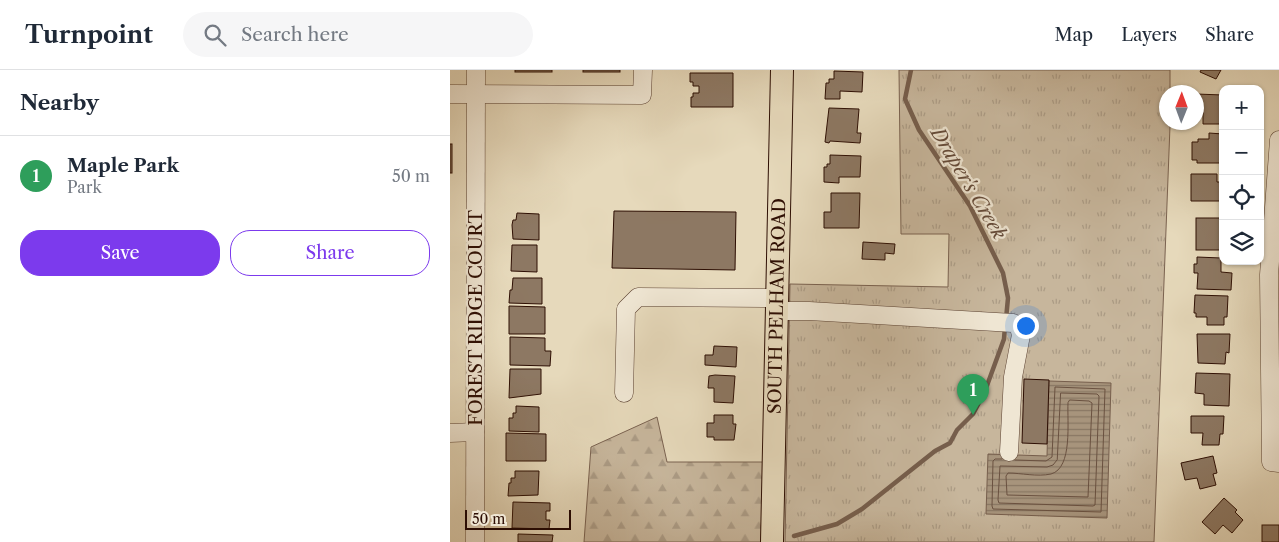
<!DOCTYPE html>
<html lang="en">
<head>
<meta charset="utf-8">
<style>
	body { margin:0; font-family:"Libre Caslon Text",serif; background:#f6f6f7; color:#1f2937 }
	.controls { position:absolute; right:15px; top:15px; display:grid; overflow:hidden; border-radius:10px; box-shadow:0 1px 4px #0004 }
	.controls button { width:45px; height:45px; display:grid; place-items:center; padding:0; border:0; border-bottom:1px solid #e0e1e3; background:#fff; color:#1f2937; font:25px sans-serif }
	.compass { position:absolute; left:709px; top:15px; width:45px; height:45px; border-radius:50%; background:#fff; box-shadow:0 1px 4px #0004; rotate:1deg }
	.scale { position:absolute; left:15px; bottom:12px; width:106px; box-sizing:border-box; padding-left:5px; border:2px solid #2d0e03; border-top:0; font-size:14px; line-height:18px; white-space:nowrap; color:#2d0e03; -webkit-text-stroke:4px #efe6d3; paint-order:stroke }
	.you { position:absolute; left:575px; top:255px; width:18px; height:18px; margin:-12px; border:4px solid #fff; border-radius:50%; background:#1a73e8; box-shadow:0 0 0 8px #1a73e833 }
	.badge { display:grid; place-items:center; width:32px; height:32px; border-radius:50%; background:#7c3aed; color:#fff; font-size:16px; font-weight:700 }
	.pin { position:absolute; translate:-50% -41px; filter:drop-shadow(0 1px 2px #0008) }
	.pin::after { content:''; position:absolute; top:26px; width:18px; height:15px; background:inherit; clip-path:polygon(0 0,100% 0,50% 100%) }
	.list { margin:0; padding:0; list-style:none }
	h2 { display:flex; justify-content:space-between; align-items:center; height:65px; margin:0; padding:0 20px; font-size:21px }
	h2 small { font-size:16px; font-weight:400; color:#747a83 }
	.list li { display:grid; grid-template-columns:32px 1fr auto; gap:15px; align-items:center; box-sizing:border-box; height:80px; padding:0 20px; border-top:1px solid #e0e1e3 }
	.list b { display:block; font-size:19px; white-space:nowrap }
	.list p { margin:0; font-size:16px; white-space:nowrap; color:#747a83 }
	.list em { font-size:16px; font-style:normal; color:#747a83 }
	.actions { display:flex; gap:10px; padding:15px 20px }
	.actions a { flex:1; padding:11px 0; border:1px solid #7c3aed; border-radius:20px; text-align:center; font-size:18px; color:#7c3aed }
	.actions .main { background:#7c3aed; color:#fff }
	.icon { flex:none; width:28px; height:28px; fill:none; stroke:currentColor; stroke-width:2; stroke-linecap:round; stroke-linejoin:round }
	.map { position:relative; flex:none; width:829px; height:472px; overflow:hidden }
	header { display:flex; align-items:center; gap:30px; box-sizing:border-box; height:70px; padding:0 25px; background:#fff; border-bottom:1px solid #e0e1e3 }
	header strong { font-size:24px }
	nav { display:flex; gap:28px; margin-inline-start:auto; font-size:18px }
	.search { width:350px; height:45px; background:#f6f6f7; display:flex; align-items:center; gap:12px; box-sizing:border-box; padding:0 18px; border-radius:28px; color:#747a83; font-size:19px }
	main { display:flex }
	aside { flex:1; background:#fff }
	.map>svg:first-child { display:block }
	.forest { fill:url(#forest-firs); stroke:#7a6250 }
	.park { fill:url(#park-tufts); stroke:#7a6250 }
	.water { fill:url(#water-rules); stroke:#765e4c }
	.lines { fill:none; stroke-linecap:round; stroke-linejoin:round }
	.shore { stroke:#6a5140; stroke-width:1 }
	.stream { stroke:#765e4c; stroke-width:4.5 }
	.building { fill:#8d7863; stroke:#2d0e03 }
	.minor-casing { stroke:#5b4131; stroke-width:19 }
	.major-casing { stroke:#2d0e03; stroke-width:24 }
	.minor { stroke:#efe6d3; stroke-width:18 }
	.major { stroke:#e6d9bb; stroke-width:22 }
	.labels { text-anchor:middle; stroke-width:4.5; stroke-linejoin:round; paint-order:stroke }
	.street-label { font-size:18px; fill:#2d0e03; stroke:#efe6d3 }
	.water-label { font-size:19px; font-style:italic; fill:#644a39; stroke:#efe6d3 }
</style>
</head>
<body>
<header>
<strong>Turnpoint</strong>
<div class="search"><svg class="icon" aria-label="search" viewBox="0 0 24 24"><circle cx="10" cy="10" r="6"/><path d="M15 15l6 6"/></svg>Search here</div>
<nav><a>Map</a><a>Layers</a><a>Share</a></nav>
</header>
<main>
<aside>
<h2>Nearby<small></small></h2>
<ul class="list">
<li><span class="badge" style="background:#2e9e5b">1</span><div><b>Maple Park</b><p>Park</p></div><em>50 m</em></li>
</ul>
<div class="actions"><a class="main">Save</a><a>Share</a></div>
</aside>
<div class="map">
<svg width="829" height="472" viewBox="0 0 829 472">
	<defs>
		<pattern id="forest-firs" width="22" height="20" patternUnits="userSpaceOnUse" patternTransform="scale(1.25)"><rect width="22" height="20" fill="#c7b69c"/><path d="M5 1l3.5 6h-7zM16 11l3.5 6h-7z" fill="#ab9b85"/></pattern>
		<pattern id="park-tufts" width="24" height="20" patternUnits="userSpaceOnUse" patternTransform="scale(1.25)"><rect width="24" height="20" fill="#c7b69c"/><path d="M3 7l-1-3M5 7V3M7 7l1-3M15 17l-1-3M17 17v-4M19 17l1-3" fill="none" stroke="#ab9b85"/></pattern>
		<pattern id="water-rules" width="6" height="5" patternUnits="userSpaceOnUse" patternTransform="scale(1.25)"><rect width="6" height="5" fill="#a7947c"/><path d="M0 2.5h6" fill="none" stroke="#887763"/></pattern>
	</defs>
	<rect width="100%" height="100%" fill="#e6d9bb"/>
	<filter id="stains"><feTurbulence type="fractalNoise" baseFrequency=".004" numOctaves="4"/><feColorMatrix values="0 0 0 0 .2 0 0 0 0 .09 0 0 0 0 .02 0 0 0 .5 -.17"/></filter>
	<radialGradient id="worn" r=".72"><stop offset=".6" stop-color="#630" stop-opacity="0"/><stop offset="1" stop-color="#630" stop-opacity=".3"/></radialGradient>
	<polygon class="forest" points="207,347 217,392 313,392 311,472 134,472 141,377"/>
	<polygon class="park" points="449,0 720,0 720,22 716,22 716,52 720,53 720,56 704,472 335,472 340,214 498,217 499,164 451,164"/>
	<polygon class="water" points="599,311 661,313 657,448 536,444 538,384 597,386"/>
	<g class="lines">
		<g class="shore">
			<polygon points="611,323 647,324 649,326 645,435 643,436 549,433 548,430 550,396 597,397 603,395 607,390"/>
			<path d="M 620,330 L 639,331 L 642,333 L 638,427 L 557,425 L 556,406 L 558,403 C 571,403 587,407 601,404 C 623,398 617,351 618,333 Z"/>
			<polyline points="552,389 545,389 543,391 542,436 543,439 651,442 655,319 605,317 602,387 596,391 565,390"/>
		</g>
		<g class="stream">
			<polyline points="461,0 455,29 469,60 520,136 553,203 558,228 556,249"/>
			<polyline points="344,466 387,454 412,439 485,381 500,373 507,360 523,344 535,321 554,269 555,256"/>
		</g>
	</g>
	<g class="building">
		<rect x="65" y="0" width="37" height="2"/>
		<rect x="133" y="0" width="37" height="2"/>
		<polygon points="751,0 771,0 766,9 750,2"/>
		<polygon points="384,1 413,2 412,22 390,21 390,29 375,29 376,13 379,13 379,9 384,9"/>
		<polygon points="240,3 283,3 283,37 241,37 241,27 243,27 243,23 249,23 249,16 243,16 243,12 240,12"/>
		<polygon points="746,24 773,25 773,42 770,42 770,54 753,54 753,42 746,42"/>
		<polygon points="379,38 409,39 407,63 411,63 410,73 380,71 379,73 375,72"/>
		<polygon points="759,63 773,64 773,93 747,93 747,90 742,90 742,72 748,72 748,69 759,69"/>
		<rect x="0" y="74" width="2" height="29"/>
		<polygon points="380,85 411,86 410,107 389,107 389,113 374,112 374,97 377,97 377,94 380,94"/>
		<polygon points="741,104 767,104 767,112 773,112 773,131 741,131"/>
		<polygon points="381,123 410,123 409,158 374,158 374,142 381,142"/>
		<polygon points="164,141 286,142 285,200 162,198"/>
		<polygon points="67,143 89,144 89,170 63,169 62,155 63,150 66,150"/>
		<rect x="746" y="148" width="27" height="32"/>
		<polygon points="413,172 445,174 444,184 435,183 435,190 412,189"/>
		<polygon points="62,175 87,175 87,202 61,201"/>
		<polygon points="747,187 771,188 771,202 782,203 781,220 747,219 748,203 744,203 744,194 747,194"/>
		<polygon points="63,208 92,208 92,234 59,233 60,220 62,220"/>
		<polygon points="745,225 778,226 777,247 774,247 774,255 757,255 757,247 746,247 746,243 744,243"/>
		<polygon points="59,236 95,237 95,264 59,264"/>
		<polygon points="747,264 780,264 779,283 776,282 775,294 748,293"/>
		<polygon points="60,267 95,268 95,281 101,281 100,296 60,295"/>
		<polygon points="264,276 287,277 286,297 255,295 255,285 263,285"/>
		<polygon points="60,299 91,299 91,324 59,328"/>
		<polygon points="746,303 780,304 779,336 754,335 754,324 745,323"/>
		<polygon points="265,305 285,306 283,333 264,332 264,318 258,318 259,306"/>
		<polygon points="574,309 599,310 597,374 572,373"/>
		<polygon points="66,336 89,337 89,362 59,361 59,348 63,348 63,343 66,343"/>
		<polygon points="264,345 283,345 283,354 286,354 284,370 264,370 264,367 257,367 257,353 264,353"/>
		<polygon points="741,346 774,346 773,364 770,364 769,375 752,375 753,363 741,363"/>
		<polygon points="56,363 96,364 96,391 56,391"/>
		<polygon points="763,386 767,403 763,404 766,415 750,419 747,408 735,410 731,393"/>
		<polygon points="65,401 89,401 88,425 58,426 59,413 61,413 61,408 65,408"/>
		<polygon points="774,428 787,440 785,442 793,450 782,463 773,455 765,464 752,452"/>
		<polygon points="63,432 100,433 100,441 96,441 96,450 100,450 99,459 62,458"/>
		<rect x="812" y="455" width="17" height="17"/>
		<polygon points="68,464 103,465 102,472 68,472"/>
	</g>
	<g class="lines">
		<g class="minor-casing">
			<g id="minor">
				<polyline points="0,24 192,25 193,0"/>
				<polyline points="829,70 819,205 821,392 829,393"/>
				<polyline points="327,241 359,241 563,253 569,257 571,265 563,307 559,382"/>
				<polyline points="174,323 176,239 188,227 327,228"/>
				<polyline points="0,363 25,362"/>
				<polyline points="25,472 26,0"/>
			</g>
		</g>
		<g class="major-casing">
			<g id="major">
				<path id="s1" d="M 322,472 L 332,0"/>
			</g>
		</g>
		<use href="#minor" class="minor"/>
		<use href="#major" class="major"/>
	</g>
	<g class="labels">
		<g class="street-label">
			<text dy="6" stroke="none"><textPath href="#s1" startOffset="236">SOUTH PELHAM ROAD</textPath></text>
			<text transform="translate(26 248) rotate(-90)" y="6">FOREST RIDGE COURT</text>
		</g>
		<g class="water-label">
			<text transform="translate(519 113) rotate(59)" y="7">Draper's Creek</text>
		</g>
	</g>
	<rect width="100%" height="100%" filter="url(#stains)"/>
	<rect width="100%" height="100%" fill="url(#worn)"/>
</svg>
<div class="controls">
<button>+</button>
<button>−</button>
<button><svg class="icon" aria-label="locate" viewBox="0 0 24 24"><circle cx="12" cy="12" r="6"/><path d="M12 2v4M12 18v4M2 12h4M18 12h4"/></svg></button>
<button><svg class="icon" aria-label="layers" viewBox="0 0 24 24"><path d="M12 4l9 5-9 5-9-5zM3 14l9 5 9-5"/></svg></button>
</div>
<svg class="compass" viewBox="-18 -18 36 36"><path d="M0-13l5 13h-10z" fill="#e53935"/><path d="M0 13l5-13h-10z" fill="#747a83"/></svg>
<div class="scale">50 m</div>
<div class="you"></div>
<div class="pin badge" style="left:523px;top:345px;background:#2e9e5b">1</div>
</div>
</main>
</body>
</html>
